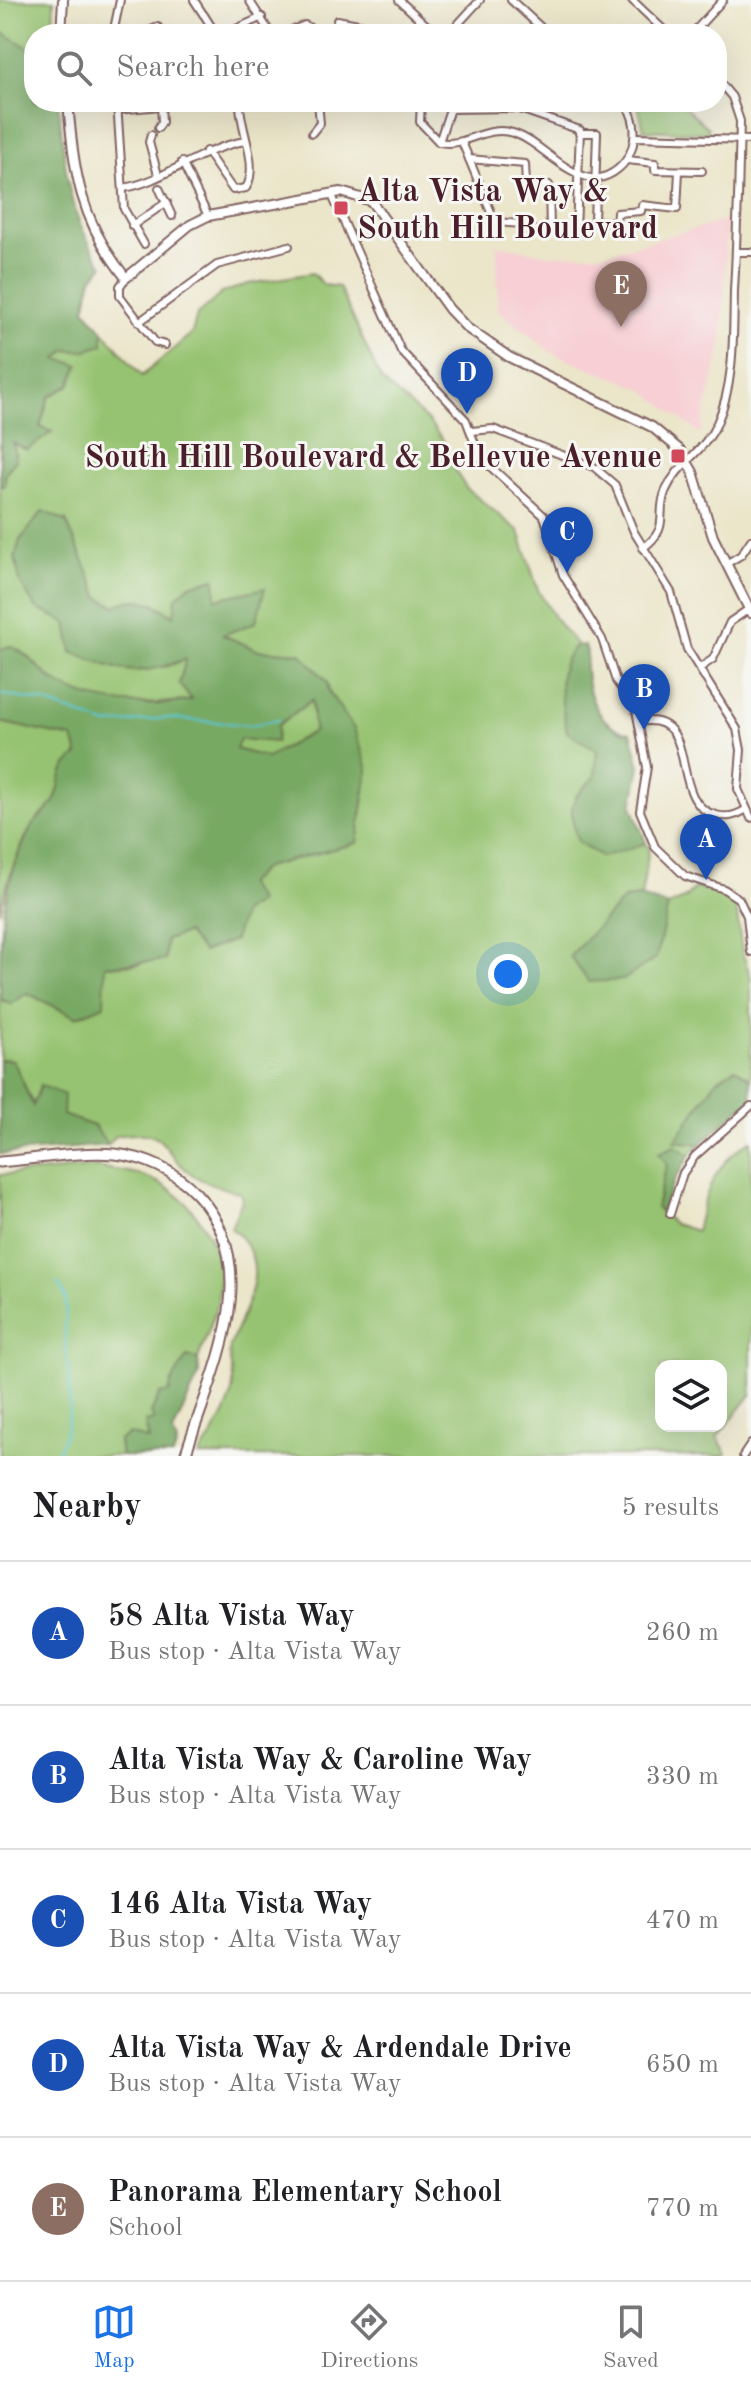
<!DOCTYPE html>
<html lang="en">
<head>
<meta charset="utf-8">
<style>
	body { margin:0; font-family:"Old Standard TT",serif; background:#f2f2f2; color:#202124 }
	.controls { position:absolute; right:24px; bottom:24px; display:grid; overflow:hidden; border-radius:16px; box-shadow:0 8px 32px #0002 }
	.controls button { width:72px; height:72px; display:grid; place-items:center; padding:0; border:0; border-bottom:2px solid #e0e0e0; background:#fff; color:#202124; font:40px sans-serif }
	.you { position:absolute; left:508px; top:974px; width:28px; height:28px; margin:-20px; border:6px solid #fff; border-radius:50%; background:#1a73e8; box-shadow:0 0 0 12px #1a73e833 }
	.badge { display:grid; place-items:center; width:52px; height:52px; border-radius:50%; background:#1a73e8; color:#fff; font-size:26px; font-weight:700 }
	.pin { position:absolute; translate:-50% -66px; filter:drop-shadow(0 2px 4px #0008) }
	.pin::after { content:''; position:absolute; top:42px; width:28px; height:24px; background:inherit; clip-path:polygon(0 0,100% 0,50% 100%) }
	.list { margin:0; padding:0; list-style:none }
	h2 { display:flex; justify-content:space-between; align-items:center; height:104px; margin:0; padding:0 32px; font-size:34px }
	h2 small { font-size:26px; font-weight:400; color:#757577 }
	.list li { display:grid; grid-template-columns:52px 1fr auto; gap:24px; align-items:center; box-sizing:border-box; height:144px; padding:0 32px; border-top:2px solid #e0e0e0 }
	.list b { display:block; font-size:30px; white-space:nowrap }
	.list p { margin:0; font-size:26px; white-space:nowrap; color:#757577 }
	.list em { font-size:26px; font-style:normal; color:#757577 }
	.icon { flex:none; width:44px; height:44px; fill:none; stroke:currentColor; stroke-width:2; stroke-linecap:round; stroke-linejoin:round }
	.map { position:relative; flex:none; width:751px; height:1456px; overflow:hidden }
	.search { position:absolute; background:#fff; box-shadow:0 8px 32px #0002; left:24px; right:24px; top:24px; height:88px; display:flex; align-items:center; gap:20px; box-sizing:border-box; padding:0 28px; border-radius:32px; color:#757577; font-size:30px }
	.sheet { height:824px; background:#fff }
	nav { display:flex; justify-content:space-around; align-items:center; box-sizing:border-box; height:112px; border-top:2px solid #e0e0e0; background:#fff; font-size:22px; color:#757577 }
	nav a { display:grid; justify-items:center; gap:4px }
	nav .on { color:#1a73e8 }
	.map>svg:first-child { display:block }
	.built { fill:#f7cfd4 }
	.green { fill:#96c371; stroke:#70714e; stroke-width:2; fill-rule:evenodd }
	.forest { fill:#78a963; stroke:#616447; stroke-width:2; fill-rule:evenodd }
	.lines { fill:none; stroke-linecap:round; stroke-linejoin:round }
	.stream { stroke:#5ac6d3; stroke-width:2 }
	.street-casing { stroke:#826462; stroke-width:10 }
	.secondary-casing { stroke:#826462; stroke-width:12 }
	.primary-casing { stroke:#826462; stroke-width:13 }
	.street { stroke:#fff; stroke-width:6 }
	.secondary { stroke:#fff; stroke-width:8 }
	.primary { stroke:#fff; stroke-width:9 }
	.poi-dot { fill:#d1495b; stroke:#f6f6f2; stroke-width:3 }
	.labels { text-anchor:middle; stroke-width:6; stroke-linejoin:round; paint-order:stroke }
	.poi-label { font-size:32px; font-weight:bold; fill:#4a1f2b; stroke:#f6f6f2; text-anchor:start }
</style>
</head>
<body>
<div class="map">
<svg width="751" height="1456" viewBox="0 0 751 1456">
	<rect width="100%" height="100%" fill="#f6f6f2"/>
	<filter id="ink" filterUnits="userSpaceOnUse"><feTurbulence type="fractalNoise" baseFrequency=".0125" numOctaves="2"/><feDisplacementMap in="SourceGraphic" scale="16" xChannelSelector="R" yChannelSelector="G"/><feConvolveMatrix kernelMatrix="1 2 1 2 8 2 1 2 1" color-interpolation-filters="sRGB"/></filter>
	<filter id="wash" filterUnits="userSpaceOnUse"><feTurbulence type="fractalNoise" baseFrequency=".006" numOctaves="4" result="noise"/><feDisplacementMap in="SourceGraphic" scale="32" xChannelSelector="R" yChannelSelector="G"/><feGaussianBlur stdDeviation="1.8" result="paint"/><feColorMatrix in="noise" values="0 0 0 0 0 0 0 0 0 0 0 0 0 0 0 0 0 1.4 0 .05"/><feComposite in="paint" operator="in"/></filter>
	<g filter="url(#wash)">
		<rect width="100%" height="100%" fill="#ebe5c9"/>
		<polygon class="built" points="727,220 722,343 700,434 643,389 552,353 498,310 497,245 549,255 605,254"/>
		<g class="green">
			<polygon points="0,0 54,0 53,34 34,34 34,51 0,33"/>
			<polygon points="637,102 679,102 708,128 708,133 644,130"/>
			<path d="M 312,273 L 324,285 L 339,287 L 381,380 L 427,420 L 443,440 L 451,464 L 466,488 L 519,531 L 538,590 L 555,619 L 577,645 L 572,649 L 567,731 L 597,750 L 595,777 L 575,797 L 602,856 L 646,843 L 649,849 L 641,897 L 624,899 L 570,956 L 589,982 L 656,958 L 668,906 L 686,898 L 695,887 L 724,896 L 736,907 L 742,952 L 751,978 L 751,1079 L 735,1068 L 700,1104 L 676,1141 L 700,1144 L 690,1155 L 675,1147 L 660,1153 L 667,1164 L 656,1208 L 674,1224 L 696,1231 C 704,1195 716,1160 751,1141 L 751,1395 L 717,1437 L 727,1453 L 724,1456 L 199,1456 C 212,1434 232,1410 233,1383 C 234,1372 227,1358 230,1347 C 244,1305 276,1265 231,1228 L 242,1200 L 240,1193 C 224,1188 206,1184 193,1175 C 156,1150 174,1127 116,1136 L 108,1145 L 94,1126 L 63,1116 L 40,1085 L 34,1107 L 13,1060 L 0,1059 L 0,999 L 11,1004 L 27,993 L 76,1017 L 105,966 L 140,964 L 166,940 L 186,933 L 265,867 L 357,843 L 368,769 L 354,729 L 300,653 L 257,650 L 175,616 L 154,603 L 115,606 L 99,597 L 66,521 L 36,608 L 166,667 L 186,659 L 192,700 C 150,705 97,708 59,684 C 41,673 30,654 10,646 L 0,650 L 0,486 L 4,486 L 6,472 L 16,460 L 13,443 L 51,432 L 40,427 L 49,397 L 70,385 L 79,365 L 56,360 L 66,350 L 84,351 L 102,345 L 103,331 L 142,376 L 192,333 L 197,315 L 222,293 L 248,284 ZM 661,1366 L 721,1366 L 721,1426 L 661,1426 Z"/>
			<polygon points="312,700 315,731 266,758 236,749 239,739 278,725"/>
			<path d="M 0,722 L 74,738 L 78,756 C 55,772 65,782 53,803 C 49,810 41,814 36,821 C 20,841 5,887 0,912 Z"/>
			<path d="M 98,1167 C 111,1170 127,1171 140,1175 C 188,1190 222,1238 219,1288 C 218,1312 206,1336 198,1359 L 187,1357 L 154,1420 L 149,1440 L 130,1434 L 119,1440 L 121,1456 L 0,1456 L 0,1175 Z"/>
		</g>
		<g class="forest">
			<path d="M 2,32 L 34,51 L 34,102 L 58,102 C 67,170 63,207 103,266 L 92,278 L 85,309 L 103,331 L 103,345 L 84,351 L 66,350 L 57,359 L 79,365 L 70,385 L 49,397 L 40,427 L 52,432 L 27,450 L 13,443 L 16,460 L 6,472 L 4,486 L 0,486 Z"/>
			<path d="M 43,511 L 66,521 L 99,597 L 115,606 C 139,594 152,602 174,616 L 176,597 L 190,585 L 215,578 L 216,599 L 265,588 L 256,622 L 223,635 L 257,650 L 300,653 L 327,681 L 329,692 L 354,729 L 368,769 L 357,843 L 265,867 L 247,884 L 259,902 L 243,912 L 234,940 L 203,952 L 186,933 L 166,940 L 165,960 L 105,966 L 104,1005 L 76,1017 L 27,993 L 11,1004 L 0,999 C 0,930 0,888 32,826 C 38,817 48,812 53,803 C 66,781 53,774 78,755 L 73,738 L 0,722 L 0,650 L 10,646 C 30,654 41,673 59,684 C 93,705 154,708 192,700 L 179,684 L 186,659 C 134,679 121,671 72,652 L 67,623 L 36,608 L 20,582 L 15,557 L 20,540 ZM 312,700 L 314,731 L 267,758 L 236,749 L 240,739 L 276,742 L 278,725 Z"/>
			<path d="M 577,645 L 585,646 C 590,656 585,661 586,671 C 588,698 601,730 631,732 L 640,766 L 632,806 L 646,843 L 602,857 L 578,842 C 568,809 568,801 595,777 L 597,750 L 567,732 C 562,703 551,667 577,645 Z"/>
			<polygon points="641,897 668,906 656,958 623,980 589,982 570,956 624,899"/>
			<polygon points="0,1059 13,1060 33,1106 40,1085 64,1095 63,1115 94,1126 108,1145 0,1154"/>
			<polygon points="735,1068 751,1079 751,1099 700,1144 675,1141 716,1081"/>
			<polygon points="675,1146 690,1155 675,1179 661,1211 656,1208 667,1164 659,1153"/>
			<polygon points="187,1357 198,1359 199,1375 173,1432 177,1443 173,1456 121,1456 119,1440 130,1434 149,1440 145,1422 154,1420 151,1413 160,1394 170,1392 171,1383"/>
		</g>
		<g class="lines">
			<g class="stream">
				<polyline points="0,694 44,702 108,725 166,718 251,725 278,720"/>
				<path d="M 55,1456 C 80,1415 66,1376 65,1331 C 65,1311 71,1300 57,1283"/>
			</g>
		</g>
	</g>
	<g filter="url(#ink)">
		<g class="lines">
			<g class="street-casing">
				<g id="street">
					<polyline points="194,0 203,14"/>
					<polyline points="249,0 271,34"/>
					<polyline points="399,0 436,34"/>
					<polyline points="511,0 548,34"/>
					<polyline points="632,0 668,34"/>
					<polyline points="204,15 216,34"/>
					<polyline points="337,20 412,34"/>
					<polyline points="113,34 120,0"/>
					<polyline points="141,34 158,27"/>
					<polyline points="225,34 262,17"/>
					<polyline points="282,34 305,25 321,34"/>
					<polyline points="449,34 480,0"/>
					<polyline points="692,34 723,0"/>
					<polyline points="117,102 124,209 144,244"/>
					<path d="M 421,102 L 420,122 L 439,142 C 465,148 486,124 513,133 C 541,142 562,174 595,179 C 632,174 646,130 624,102"/>
					<polyline points="116,110 161,106"/>
					<polyline points="158,128 162,122 161,106"/>
					<polyline points="312,133 320,123 318,102"/>
					<polyline points="579,133 597,133 594,221 616,222 617,213 641,211 642,205 677,209 679,171"/>
					<polyline points="151,135 149,142 158,175"/>
					<polyline points="635,137 751,140"/>
					<polyline points="439,142 450,109 517,108 580,130 576,231 523,230 522,224 495,222 462,142"/>
					<path d="M 206,151 L 233,190 L 246,188 C 260,165 239,128 240,102"/>
					<polyline points="469,159 525,164 526,185 549,185 550,230"/>
					<polyline points="627,160 655,163 655,170 702,171"/>
					<polyline points="182,162 208,216"/>
					<path d="M 123,188 C 161,183 199,149 245,141"/>
					<polyline points="159,188 172,216"/>
					<polyline points="331,193 401,351 466,420 480,457 544,516 563,575 602,639 616,681 636,710 647,767 640,811 655,847 685,876 724,889 739,899 747,916 751,952"/>
					<polyline points="132,226 167,202"/>
					<polyline points="736,252 751,252"/>
					<polyline points="126,278 120,286 120,296 155,342 165,345"/>
					<polyline points="139,322 217,265 289,246"/>
					<polyline points="471,431 493,429 594,467 615,485 634,532 671,592 687,649 737,729 741,750 738,789 751,818"/>
					<path d="M 643,548 C 672,527 655,514 666,490 C 678,463 706,450 717,423 C 735,383 733,334 734,291 C 737,234 739,177 740,121 L 732,97 L 717,79"/>
					<polyline points="726,564 741,555 751,540"/>
					<polyline points="700,668 713,659 730,622 749,609"/>
					<path d="M 639,722 C 703,710 666,803 716,815 C 727,818 735,816 745,810"/>
					<polyline points="670,1214 683,1173 695,1156 751,1106"/>
					<polyline points="743,1456 751,1444"/>
				</g>
			</g>
			<g class="secondary-casing">
				<g id="secondary">
					<polyline points="61,34 63,0"/>
					<path d="M 68,102 C 74,173 80,221 126,278 L 190,225 L 208,216 L 341,192 L 371,201 L 449,309 L 467,328 L 509,357 L 652,427 L 680,450 L 693,472 L 713,537 L 751,613"/>
				</g>
			</g>
			<g class="primary-casing">
				<path id="primary" d="M 0,1162 C 37,1159 78,1151 115,1154 C 145,1157 175,1171 196,1193 C 268,1268 211,1373 185,1456"/>
			</g>
			<use href="#street" class="street"/>
			<use href="#secondary" class="secondary"/>
			<use href="#primary" class="primary"/>
		</g>
	</g>
	<g class="poi-dot">
		<rect x="333" y="200" width="16" height="16" rx="4"/>
		<rect x="670" y="448" width="16" height="16" rx="4"/>
	</g>
	<g class="labels">
		<g class="poi-label">
			<text x="357" y="201">Alta Vista Way &amp;<tspan x="357" dy="37">South Hill Boulevard</tspan></text>
			<text x="662" y="467" text-anchor="end">South Hill Boulevard &amp; Bellevue Avenue</text>
		</g>
	</g>
</svg>
<div class="controls">
<button><svg class="icon" aria-label="layers" viewBox="0 0 24 24"><path d="M12 4l9 5-9 5-9-5zM3 14l9 5 9-5"/></svg></button>
</div>
<div class="you"></div>
<div class="pin badge" style="left:706px;top:880px;background:#1a4fb4">A</div>
<div class="pin badge" style="left:644px;top:730px;background:#1a4fb4">B</div>
<div class="pin badge" style="left:567px;top:573px;background:#1a4fb4">C</div>
<div class="pin badge" style="left:467px;top:414px;background:#1a4fb4">D</div>
<div class="pin badge" style="left:621px;top:327px;background:#8d6e63">E</div>
<div class="search"><svg class="icon" aria-label="search" viewBox="0 0 24 24"><circle cx="10" cy="10" r="6"/><path d="M15 15l6 6"/></svg>Search here</div>
</div>
<section class="sheet">
<h2>Nearby<small>5 results</small></h2>
<ul class="list">
<li><span class="badge" style="background:#1a4fb4">A</span><div><b>58 Alta Vista Way</b><p>Bus stop · Alta Vista Way</p></div><em>260 m</em></li>
<li><span class="badge" style="background:#1a4fb4">B</span><div><b>Alta Vista Way &amp; Caroline Way</b><p>Bus stop · Alta Vista Way</p></div><em>330 m</em></li>
<li><span class="badge" style="background:#1a4fb4">C</span><div><b>146 Alta Vista Way</b><p>Bus stop · Alta Vista Way</p></div><em>470 m</em></li>
<li><span class="badge" style="background:#1a4fb4">D</span><div><b>Alta Vista Way &amp; Ardendale Drive</b><p>Bus stop · Alta Vista Way</p></div><em>650 m</em></li>
<li><span class="badge" style="background:#8d6e63">E</span><div><b>Panorama Elementary School</b><p>School</p></div><em>770 m</em></li>
</ul>
</section>
<nav>
<a class="on"><svg class="icon" aria-label="map" viewBox="0 0 24 24"><path d="M3 6l6-2 6 2 6-2v14l-6 2-6-2-6 2zM9 4v14M15 6v14"/></svg>Map</a>
<a><svg class="icon" aria-label="directions" viewBox="0 0 24 24"><path d="M12 3l9 9-9 9-9-9zM9 14v-3h6M13 9l2 2-2 2"/></svg>Directions</a>
<a><svg class="icon" aria-label="saved" viewBox="0 0 24 24"><path d="M7 4h10v16l-5-4-5 4z"/></svg>Saved</a>
</nav>
</body>
</html>
